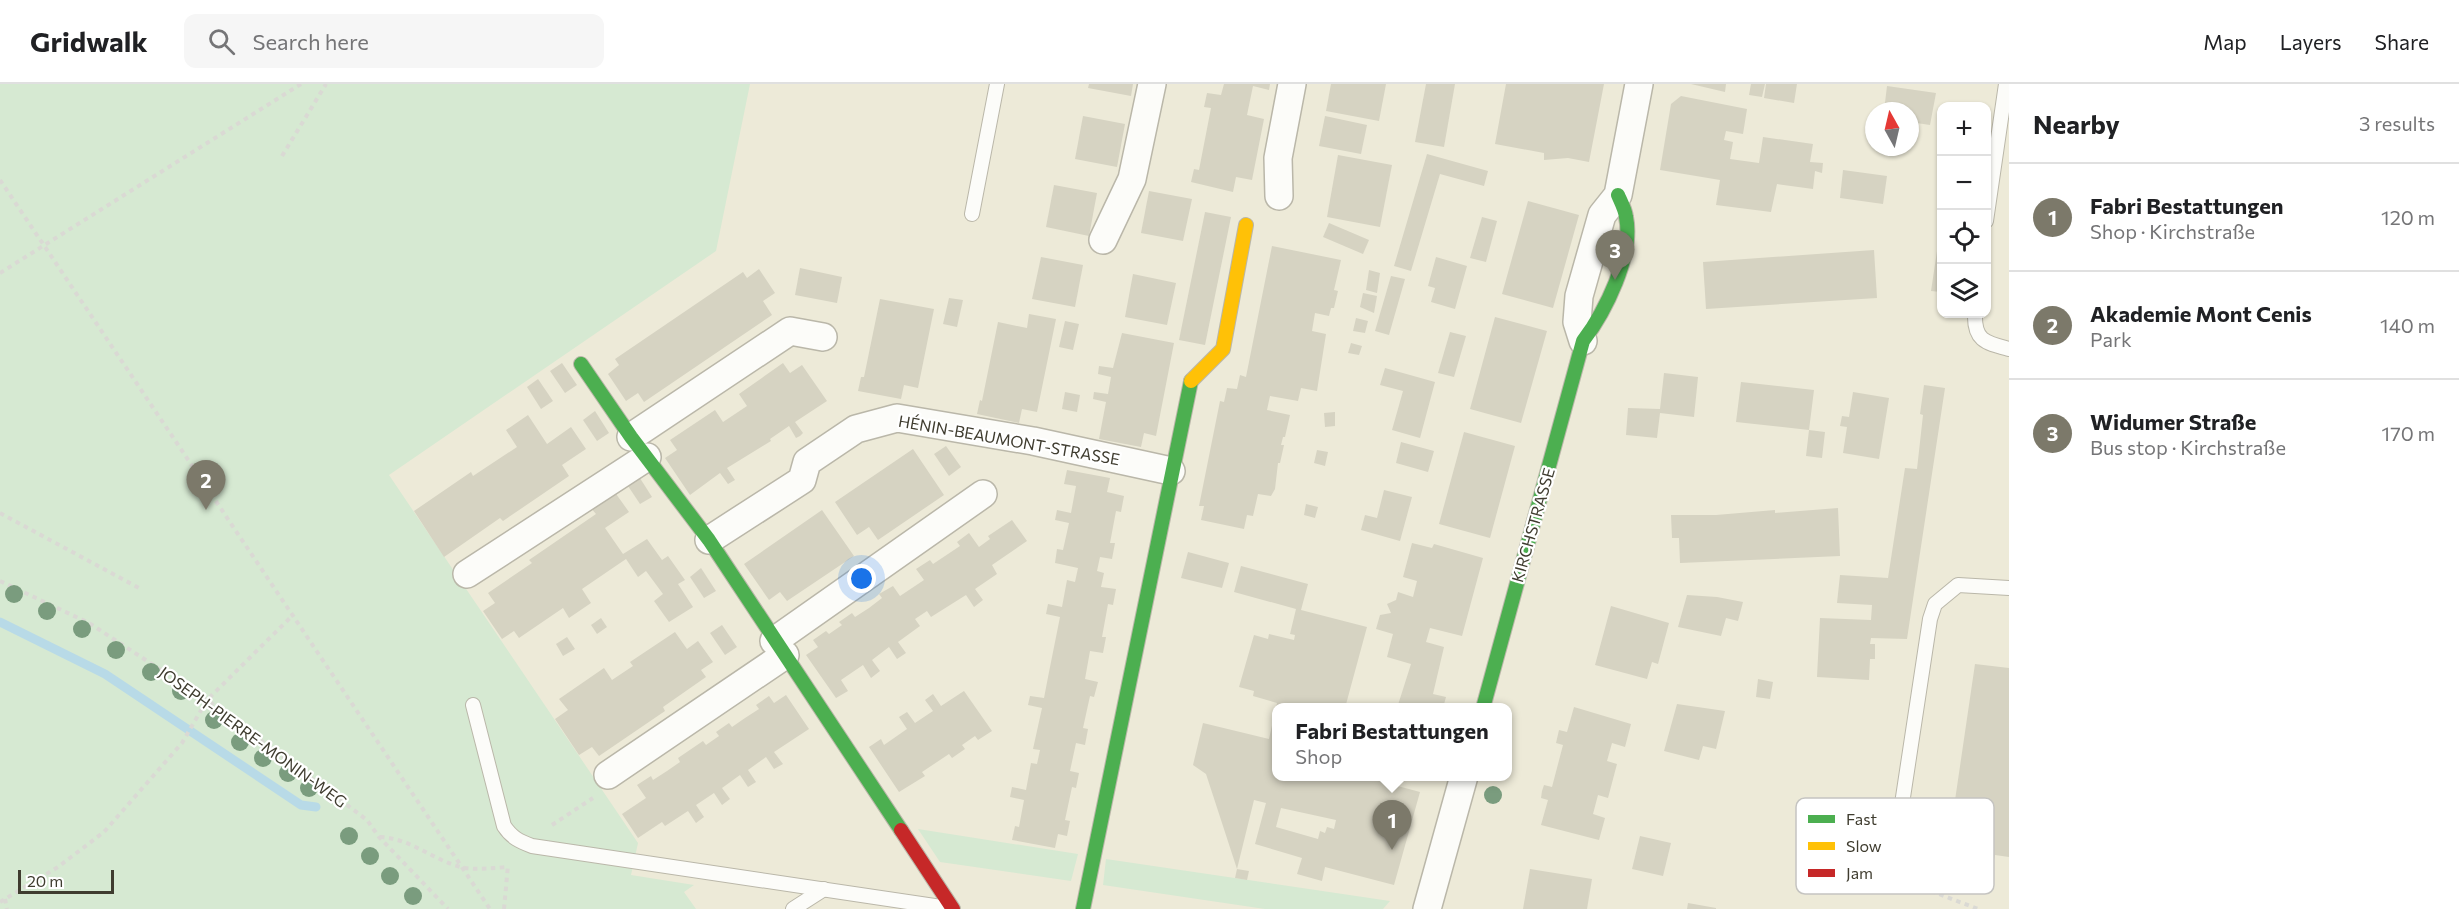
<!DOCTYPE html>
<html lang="en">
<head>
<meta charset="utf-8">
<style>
	body { margin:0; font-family:Commissioner,sans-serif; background:#f6f6f6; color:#202124 }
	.controls { position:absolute; right:18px; top:18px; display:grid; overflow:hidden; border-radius:12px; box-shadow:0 2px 4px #0004 }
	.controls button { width:54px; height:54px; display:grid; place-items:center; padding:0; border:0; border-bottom:2px solid #e0e0e0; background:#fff; color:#202124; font:30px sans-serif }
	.compass { position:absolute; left:1865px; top:18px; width:54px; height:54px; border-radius:50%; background:#fff; box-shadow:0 2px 4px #0004; rotate:352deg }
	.scale { position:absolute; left:18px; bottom:15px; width:96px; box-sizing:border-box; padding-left:6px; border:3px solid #3f3c2f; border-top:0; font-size:16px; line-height:21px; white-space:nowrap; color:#3f3c2f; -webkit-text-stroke:4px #fff; paint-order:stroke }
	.you { position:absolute; left:862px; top:495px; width:21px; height:21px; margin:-15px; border:4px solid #fff; border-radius:50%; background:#1a73e8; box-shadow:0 0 0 9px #1a73e833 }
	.badge { display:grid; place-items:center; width:39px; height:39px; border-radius:50%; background:#7c796a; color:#fff; font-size:20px; font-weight:700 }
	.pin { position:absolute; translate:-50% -50px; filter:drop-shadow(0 2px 3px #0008) }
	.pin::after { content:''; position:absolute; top:32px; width:21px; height:18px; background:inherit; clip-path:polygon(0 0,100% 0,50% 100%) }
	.popup { position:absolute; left:1272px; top:619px; width:240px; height:78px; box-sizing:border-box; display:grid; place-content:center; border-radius:12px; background:#fff; filter:drop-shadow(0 2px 4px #0005); font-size:20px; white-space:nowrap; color:#757577 }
	.popup b { font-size:22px; color:#202124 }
	.popup::after { content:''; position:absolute; left:50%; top:100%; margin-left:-12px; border:12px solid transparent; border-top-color:#fff }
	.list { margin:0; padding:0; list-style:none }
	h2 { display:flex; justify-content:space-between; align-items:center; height:78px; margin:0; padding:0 24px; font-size:26px }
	h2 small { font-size:20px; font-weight:400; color:#757577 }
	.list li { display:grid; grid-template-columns:39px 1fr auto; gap:18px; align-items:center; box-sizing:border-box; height:108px; padding:0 24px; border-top:2px solid #e0e0e0 }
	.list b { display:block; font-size:22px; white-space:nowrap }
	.list p { margin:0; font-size:20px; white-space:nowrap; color:#757577 }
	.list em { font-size:20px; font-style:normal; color:#757577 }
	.icon { flex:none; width:33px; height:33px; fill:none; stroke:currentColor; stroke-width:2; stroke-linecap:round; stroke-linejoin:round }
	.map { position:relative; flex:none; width:2009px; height:825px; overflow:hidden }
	header { display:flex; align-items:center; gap:36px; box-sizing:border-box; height:84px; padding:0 30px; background:#fff; border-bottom:2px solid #e0e0e0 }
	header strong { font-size:28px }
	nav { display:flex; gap:33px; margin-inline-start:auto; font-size:21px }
	.search { width:420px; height:54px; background:#f6f6f6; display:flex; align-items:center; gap:15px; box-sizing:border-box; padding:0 21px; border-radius:12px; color:#757577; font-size:22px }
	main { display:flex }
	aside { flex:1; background:#fff }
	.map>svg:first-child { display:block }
	.green { fill:#d6e9d2 }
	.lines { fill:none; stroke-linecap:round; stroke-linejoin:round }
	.stream { stroke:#b8dae7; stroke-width:9 }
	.building { fill:#d6d3c2; fill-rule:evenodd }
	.lane-casing { stroke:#bab7a9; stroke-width:16 }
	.street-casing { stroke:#bab7a9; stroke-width:30 }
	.fast-casing { stroke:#bab7a9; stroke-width:16 }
	.slow-casing { stroke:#bab7a9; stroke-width:16 }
	.jam-casing { stroke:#bab7a9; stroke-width:16 }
	.path { stroke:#dad9d4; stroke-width:4; stroke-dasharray:4.5 4.5; stroke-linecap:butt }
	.lane { stroke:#fcfcf9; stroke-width:14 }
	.street { stroke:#fcfcf9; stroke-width:27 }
	.fast { stroke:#4caf50; stroke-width:14 }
	.slow { stroke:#ffc107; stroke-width:14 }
	.jam { stroke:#c62828; stroke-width:14 }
	.tree { fill:#7a9c7e }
	.labels { text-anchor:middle; stroke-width:4.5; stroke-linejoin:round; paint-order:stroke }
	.street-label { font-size:16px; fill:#3f3c2f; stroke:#fff }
	.key { fill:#fff; stroke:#c5c4c1; stroke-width:1.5 }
	.key-label { font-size:16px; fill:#3f3c2f }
</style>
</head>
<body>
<header>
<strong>Gridwalk</strong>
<div class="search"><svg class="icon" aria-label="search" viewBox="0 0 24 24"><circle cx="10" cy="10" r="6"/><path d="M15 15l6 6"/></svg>Search here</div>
<nav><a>Map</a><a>Layers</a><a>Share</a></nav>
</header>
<main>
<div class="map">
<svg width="2009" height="825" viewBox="0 0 2009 825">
	<rect width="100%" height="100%" fill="#edead8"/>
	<g class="green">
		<polygon points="0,0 750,0 716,167 389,391 638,759 631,791 694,801 684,808 696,825 0,825"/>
		<polygon points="918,745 1078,770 1071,797 940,778"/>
		<polygon points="1106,775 1390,817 1383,825 1265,825 1103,801"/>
	</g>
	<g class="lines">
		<polyline class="stream" points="0,538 105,590 301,721 316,723"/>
	</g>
	<g class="building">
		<polygon points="1089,0 1133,0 1131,12 1088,4"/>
		<polygon points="1224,0 1270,0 1269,6 1253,2 1247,31 1264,35 1252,96 1236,93 1233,108 1191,98 1194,85 1199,86 1211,24 1204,23 1207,9 1221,11"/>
		<polygon points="1331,0 1386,0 1379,37 1326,27"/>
		<polygon points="1426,0 1455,0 1444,63 1415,58"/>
		<polygon points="1506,0 1604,0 1589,78 1568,74 1544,76 1544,69 1495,60"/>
		<polygon points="1691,0 1726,0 1725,8"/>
		<polygon points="1751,0 1765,0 1762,13 1749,11"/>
		<polygon points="1766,0 1797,0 1794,19 1764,14"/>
		<polygon points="1887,2 1936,9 1930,41 1910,38 1910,27 1884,27"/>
		<polygon points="1681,12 1747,25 1743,50 1726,47 1724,56 1733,58 1730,75 1759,79 1763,53 1813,60 1810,78 1823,79 1822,89 1815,87 1813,105 1777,100 1771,128 1716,121 1720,96 1660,86 1671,20"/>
		<polygon points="1083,32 1125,40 1117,83 1075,75"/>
		<polygon points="1325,32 1367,41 1361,70 1319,62"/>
		<polygon points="1427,70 1488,87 1484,102 1440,90 1411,187 1394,182"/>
		<polygon points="1338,71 1392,81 1380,143 1327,133"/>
		<polygon points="1843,86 1887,92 1883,120 1840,114"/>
		<polygon points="1054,101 1097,109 1089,152 1046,143"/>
		<polygon points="1149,107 1192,115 1183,157 1141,149"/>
		<polygon points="1528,117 1579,131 1553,224 1502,210"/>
		<polygon points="1205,128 1231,133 1205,261 1179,256"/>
		<polygon points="1482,133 1497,137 1486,178 1470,174"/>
		<polygon points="1329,139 1369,156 1363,170 1323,153"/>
		<polygon points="1940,147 1941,147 1941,208 1931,207"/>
		<polygon points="1272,162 1341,176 1334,206 1338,207 1334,224 1331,224 1329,232 1315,229 1312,247 1326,250 1317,307 1301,304 1298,317 1270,312 1267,326 1290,331 1285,353 1283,353 1281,361 1284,361 1280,379 1278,379 1275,405 1271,412 1258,410 1253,432 1247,431 1244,445 1201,436 1204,422 1199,422 1220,317 1224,318 1227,304 1237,305 1240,291 1246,293"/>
		<polygon points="1874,166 1877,214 1706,225 1703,178"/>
		<polygon points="1041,173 1083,181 1075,223 1032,215"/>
		<polygon points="1436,173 1467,182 1455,225 1431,218 1435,204 1428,202"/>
		<polygon points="800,184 842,193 837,219 795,211"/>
		<polygon points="759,185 775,209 763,217 772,231 644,318 638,309 626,317 608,290 619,281 615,275 743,188 747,194"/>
		<polygon points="1369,186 1380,189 1377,209 1366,206"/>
		<polygon points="1133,190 1176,199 1167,241 1125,233"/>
		<polygon points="1391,192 1405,195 1389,251 1375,247"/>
		<polygon points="1363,209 1377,212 1374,229 1360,223"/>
		<polygon points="949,214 963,216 957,243 943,240"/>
		<polygon points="880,215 934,225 918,304 904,301 901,315 858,307 861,293 864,293"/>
		<polygon points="1029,230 1056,235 1037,328 1022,325 1019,339 977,330 980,316 982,317 998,238 1027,244"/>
		<polygon points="1495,233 1547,247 1521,339 1470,325"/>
		<polygon points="1356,234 1368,237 1365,249 1353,247"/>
		<polygon points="1065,237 1079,240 1073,266 1059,263"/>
		<polygon points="1450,248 1466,252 1454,293 1438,289"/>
		<polygon points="1122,249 1174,259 1156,352 1144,349 1141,363 1099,355 1106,318 1093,315 1094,308 1108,310 1111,293 1098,290 1099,282 1113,284"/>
		<polygon points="1351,259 1362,262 1359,271 1348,269"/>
		<polygon points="562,279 577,301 565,309 550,287"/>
		<polygon points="783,279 790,289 802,281 827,317 795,338 803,349 800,352 796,354 789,342 770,355 771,357 727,384 735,396 728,400 720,389 690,411 665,374 677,366 670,356 715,326 723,338 747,322 739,310"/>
		<polygon points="1385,284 1435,298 1420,354 1392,346 1403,307 1380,301"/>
		<polygon points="1664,289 1698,293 1694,333 1660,329 1657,354 1626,351 1628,324 1660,325"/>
		<polygon points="538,295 553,317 541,325 527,303"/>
		<polygon points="1741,298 1814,306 1809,346 1825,348 1822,374 1806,372 1809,346 1736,338"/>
		<polygon points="1924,301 1945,304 1907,555 1871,554 1870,560 1875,560 1875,575 1870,575 1869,596 1817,593 1820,534 1871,536 1872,521 1837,519 1840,491 1888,494 1905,384 1917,385 1923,331 1920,330"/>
		<polygon points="1065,308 1080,311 1077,328 1062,325"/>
		<polygon points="1853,308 1889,314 1879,375 1843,369 1847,343 1840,342 1842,332 1849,333"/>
		<polygon points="595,327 609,349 597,357 583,336"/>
		<polygon points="1335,328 1335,342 1325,343 1324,329"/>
		<polygon points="528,331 547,360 571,343 586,365 562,381 569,392 503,437 500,434 444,473 414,427 471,388 473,392 517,363 506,346"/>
		<polygon points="1464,348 1515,362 1490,454 1439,440"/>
		<polygon points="1401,358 1434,367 1428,388 1396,379"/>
		<polygon points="946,362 961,383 949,392 934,370"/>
		<polygon points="913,365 944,411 878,456 869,443 857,451 835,418"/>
		<polygon points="1317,366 1328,368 1325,382 1314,379"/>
		<polygon points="1067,386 1110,394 1107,408 1124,412 1121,428 1116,427 1110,459 1115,459 1112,475 1100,473 1097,487 1104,489 1101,503 1116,505 1113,521 1108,520 1102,553 1106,553 1103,569 1090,567 1085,595 1098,598 1094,613 1090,612 1083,644 1088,645 1085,661 1076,659 1070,687 1079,689 1076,704 1072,703 1065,736 1070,737 1067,752 1058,750 1055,764 1012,756 1015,742 1019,743 1024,716 1010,713 1012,703 1026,706 1031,679 1037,680 1040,666 1033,665 1042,624 1028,621 1030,612 1044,614 1049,588 1060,533 1046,530 1048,520 1062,523 1067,496 1075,498 1078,484 1055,479 1057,465 1063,466 1069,439 1055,436 1057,426 1071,429 1076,402 1064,400"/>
		<polygon points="638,391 652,413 640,420 626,399"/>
		<polygon points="1384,406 1412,413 1400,457 1361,446 1365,431 1377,434"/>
		<polygon points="614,407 629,428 605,444 623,470 647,455 662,476 668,472 685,496 678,500 693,523 669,538 654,517 663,510 646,487 638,493 626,475 582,505 591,519 569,534 563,524 519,554 514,547 502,555 483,527 495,519 488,509 532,479 529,476 596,430 590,423"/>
		<polygon points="1306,420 1318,423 1315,434 1304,431"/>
		<polygon points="1838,424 1840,472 1680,479 1679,454 1672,454 1671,431 1716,431 1775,426 1775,429"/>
		<polygon points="822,426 854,472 787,517 780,508 769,516 744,480"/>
		<polygon points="1012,436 1027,457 992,481 997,490 975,505 983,516 974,523 966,511 931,533 927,527 915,535 920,542 898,558 906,569 897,575 889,563 872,576 880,587 871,594 863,581 841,596 848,607 836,614 806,571 818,563 813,556 826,547 829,550 842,541 839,538 852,529 855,533 869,524 882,514 879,510 893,502 900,512 924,496 916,485 930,476 933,480 960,462 957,458 969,449 979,463 990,455 988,452"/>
		<polygon points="1412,459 1432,464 1434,460 1483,474 1462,552 1430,544 1426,558 1444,563 1433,610 1446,613 1443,624 1397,624 1411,580 1387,573 1393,550 1376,545 1380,531 1391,529 1387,520 1396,516 1398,508 1413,513 1417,497 1403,493"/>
		<polygon points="1188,468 1229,479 1222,504 1181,494"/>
		<path d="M 1241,482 L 1308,500 L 1301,526 L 1367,543 L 1345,624 L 1276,624 L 1276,693 L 1364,693 L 1420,708 L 1394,801 L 1325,783 L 1322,797 L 1297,790 L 1302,774 L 1255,760 L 1266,719 L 1254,716 L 1237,785 L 1206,690 L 1193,681 L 1203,639 L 1269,655 L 1277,619 L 1253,612 L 1254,607 L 1239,603 L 1254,551 L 1268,555 L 1269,550 L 1294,556 L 1295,551 L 1290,550 L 1296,525 L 1234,508 ZM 1281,724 L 1336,736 L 1334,745 L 1327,743 L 1325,749 L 1320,747 L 1318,755 L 1276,743 Z"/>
		<polygon points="701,484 716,507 704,514 690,493"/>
		<polygon points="1687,511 1717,513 1743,518 1738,537 1726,534 1721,552 1678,543"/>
		<polygon points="1611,522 1669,539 1658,580 1652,578 1647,595 1595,581"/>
		<polygon points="601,534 607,543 597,550 591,541"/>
		<polygon points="722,541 737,563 725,571 710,549"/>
		<polygon points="675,548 687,565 698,557 713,578 701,586 706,593 663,623 665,627 599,672 592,663 579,671 555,635 568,626 559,615 604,584 612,596 633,582 630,578"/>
		<polygon points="567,553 575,565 563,572 556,560"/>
		<polygon points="1975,580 2009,584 2009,773 1995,771 1993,781 1973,779 1975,768 1948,764"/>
		<polygon points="1758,595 1773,598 1770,615 1756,613"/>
		<polygon points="964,607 992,647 978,656 975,652 962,661 965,665 952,674 949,670 922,688 925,692 899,708 869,663 881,655 884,661 907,645 899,633 907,628 915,639 933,627 925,616 933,610 941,622"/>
		<polygon points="786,611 809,645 774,668 783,680 774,685 766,673 748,686 756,698 748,703 740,691 722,704 730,715 722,721 714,709 696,721 704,733 696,739 688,727 665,742 662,738 638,754 622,730 646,714 637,701 651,692 653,696 667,687 680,678 678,674 703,657 706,661 719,652 716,648 729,639 732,643 745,634 759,625 756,621 769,612 774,619"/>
		<polygon points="1677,620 1725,627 1716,665 1703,662 1699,676 1664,667"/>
		<polygon points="1574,623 1631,640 1625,663 1612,659 1607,677 1617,680 1608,714 1598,711 1593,730 1605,734 1599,756 1541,741 1548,716 1541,714 1542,707 1544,701 1552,703 1563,661 1556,659 1559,646 1567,648"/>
		<polygon points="1640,752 1671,759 1663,792 1632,785"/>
		<polygon points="1237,785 1249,787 1247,796 1235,794"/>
		<polygon points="1530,785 1592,795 1587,825 1523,825"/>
		<polygon points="1688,819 1716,824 1716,825 1687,825"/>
	</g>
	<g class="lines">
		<g class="lane-casing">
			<g id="lane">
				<polyline points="972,130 997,0"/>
				<polyline points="1986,137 2006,0"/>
				<path d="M 1975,230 C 1974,257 1986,259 2009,265"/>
				<path d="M 473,621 L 504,742 C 512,754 519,757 532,762 L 948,824"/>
				<polyline points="1911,797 1895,766 1930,535 1935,520 1958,501 2009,504"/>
				<polyline points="793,825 824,805"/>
			</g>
		</g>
		<g class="street-casing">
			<g id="street">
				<polyline points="1279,112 1278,74 1292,0"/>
				<polyline points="1103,156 1132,95 1152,0"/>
				<polyline points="1583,257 1577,238 1579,212 1602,131 1618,111 1639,0"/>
				<polyline points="631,353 790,247 823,253"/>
				<polyline points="709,456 802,396 807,378 856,345 897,334 1033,357 1171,387"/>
				<polyline points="467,490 647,373"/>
				<polyline points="774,557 983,410"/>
				<polyline points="608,691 785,571"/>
				<polyline points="1427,825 1464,692"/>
			</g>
		</g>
		<g class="fast-casing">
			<g id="fast">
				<polyline points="581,280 631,353 709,456 901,746"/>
				<path d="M 1483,624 L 1583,257 C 1605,228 1634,171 1626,133 C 1625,125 1621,118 1618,111"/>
				<polyline points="1083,825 1191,297"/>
			</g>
		</g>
		<g class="slow-casing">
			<polyline id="slow" points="1191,297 1223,265 1246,141"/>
		</g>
		<g class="jam-casing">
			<polyline id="jam" points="901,746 953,825"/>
		</g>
		<g class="path">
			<polyline points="282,72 326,0"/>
			<polyline points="0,96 490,825"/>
			<polyline points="0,189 301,0"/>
			<polyline points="0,429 139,504"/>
			<polyline points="0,497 89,539 207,616 367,736 379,753 448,825"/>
			<polyline points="552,741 593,714"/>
			<path d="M 380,753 C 411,754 435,778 465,784 C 479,786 493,784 508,783"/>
			<polyline points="1931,807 1978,825"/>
			<polyline points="5,815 7,825"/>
			<polyline points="0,818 58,783 104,748 182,659 207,616 293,531"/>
			<polyline points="504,825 508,781"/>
		</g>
		<use href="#lane" class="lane"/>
		<use href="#street" class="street"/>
		<use href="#fast" class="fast"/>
		<use href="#slow" class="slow"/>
		<use href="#jam" class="jam"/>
	</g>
	<g class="tree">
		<circle cx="14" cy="510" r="9"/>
		<circle cx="47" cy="527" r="9"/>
		<circle cx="82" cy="545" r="9"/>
		<circle cx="116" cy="566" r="9"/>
		<circle cx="151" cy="588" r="9"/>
		<circle cx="181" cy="607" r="9"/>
		<circle cx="214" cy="636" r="9"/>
		<circle cx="240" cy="658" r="9"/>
		<circle cx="263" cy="674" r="9"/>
		<circle cx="288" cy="689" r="9"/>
		<circle cx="309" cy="704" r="9"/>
		<circle cx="1493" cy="711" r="9"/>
		<circle cx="349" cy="752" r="9"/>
		<circle cx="370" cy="772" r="9"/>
		<circle cx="390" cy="792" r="9"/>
		<circle cx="413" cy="812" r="9"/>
	</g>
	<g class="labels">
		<g class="street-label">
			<text transform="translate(1009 356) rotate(10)" y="6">HÉNIN-BEAUMONT-STRASSE</text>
			<text transform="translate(1533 441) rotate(-74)" y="6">KIRCHSTRASSE</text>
			<text transform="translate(253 653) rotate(36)" y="6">JOSEPH-PIERRE-MONIN-WEG</text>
		</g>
	</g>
	<rect x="1796" y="714" width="198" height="96" rx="9" class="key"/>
	<rect x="1808" y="731" width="27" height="8" fill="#4caf50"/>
	<rect x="1808" y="758" width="27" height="8" fill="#ffc107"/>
	<rect x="1808" y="785" width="27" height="8" fill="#c62828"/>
	<g class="key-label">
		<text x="1846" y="741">Fast</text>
		<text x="1846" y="768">Slow</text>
		<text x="1846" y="795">Jam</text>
	</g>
</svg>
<div class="controls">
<button>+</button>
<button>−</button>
<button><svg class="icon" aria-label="locate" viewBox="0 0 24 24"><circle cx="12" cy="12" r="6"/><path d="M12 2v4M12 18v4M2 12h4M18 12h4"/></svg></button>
<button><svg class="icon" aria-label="layers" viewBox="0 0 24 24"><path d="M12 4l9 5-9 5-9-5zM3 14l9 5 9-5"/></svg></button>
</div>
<svg class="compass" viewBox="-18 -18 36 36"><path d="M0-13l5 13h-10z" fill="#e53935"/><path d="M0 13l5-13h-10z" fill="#757577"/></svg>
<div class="scale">20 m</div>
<div class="you"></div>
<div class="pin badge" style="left:1392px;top:766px">1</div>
<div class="popup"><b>Fabri Bestattungen</b>Shop</div>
<div class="pin badge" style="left:206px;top:426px">2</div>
<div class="pin badge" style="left:1615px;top:196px">3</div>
</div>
<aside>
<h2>Nearby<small>3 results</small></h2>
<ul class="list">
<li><span class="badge">1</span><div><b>Fabri Bestattungen</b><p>Shop · Kirchstraße</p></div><em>120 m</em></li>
<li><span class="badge">2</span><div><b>Akademie Mont Cenis</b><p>Park</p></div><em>140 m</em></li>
<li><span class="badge">3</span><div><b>Widumer Straße</b><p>Bus stop · Kirchstraße</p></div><em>170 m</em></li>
</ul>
</aside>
</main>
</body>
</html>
